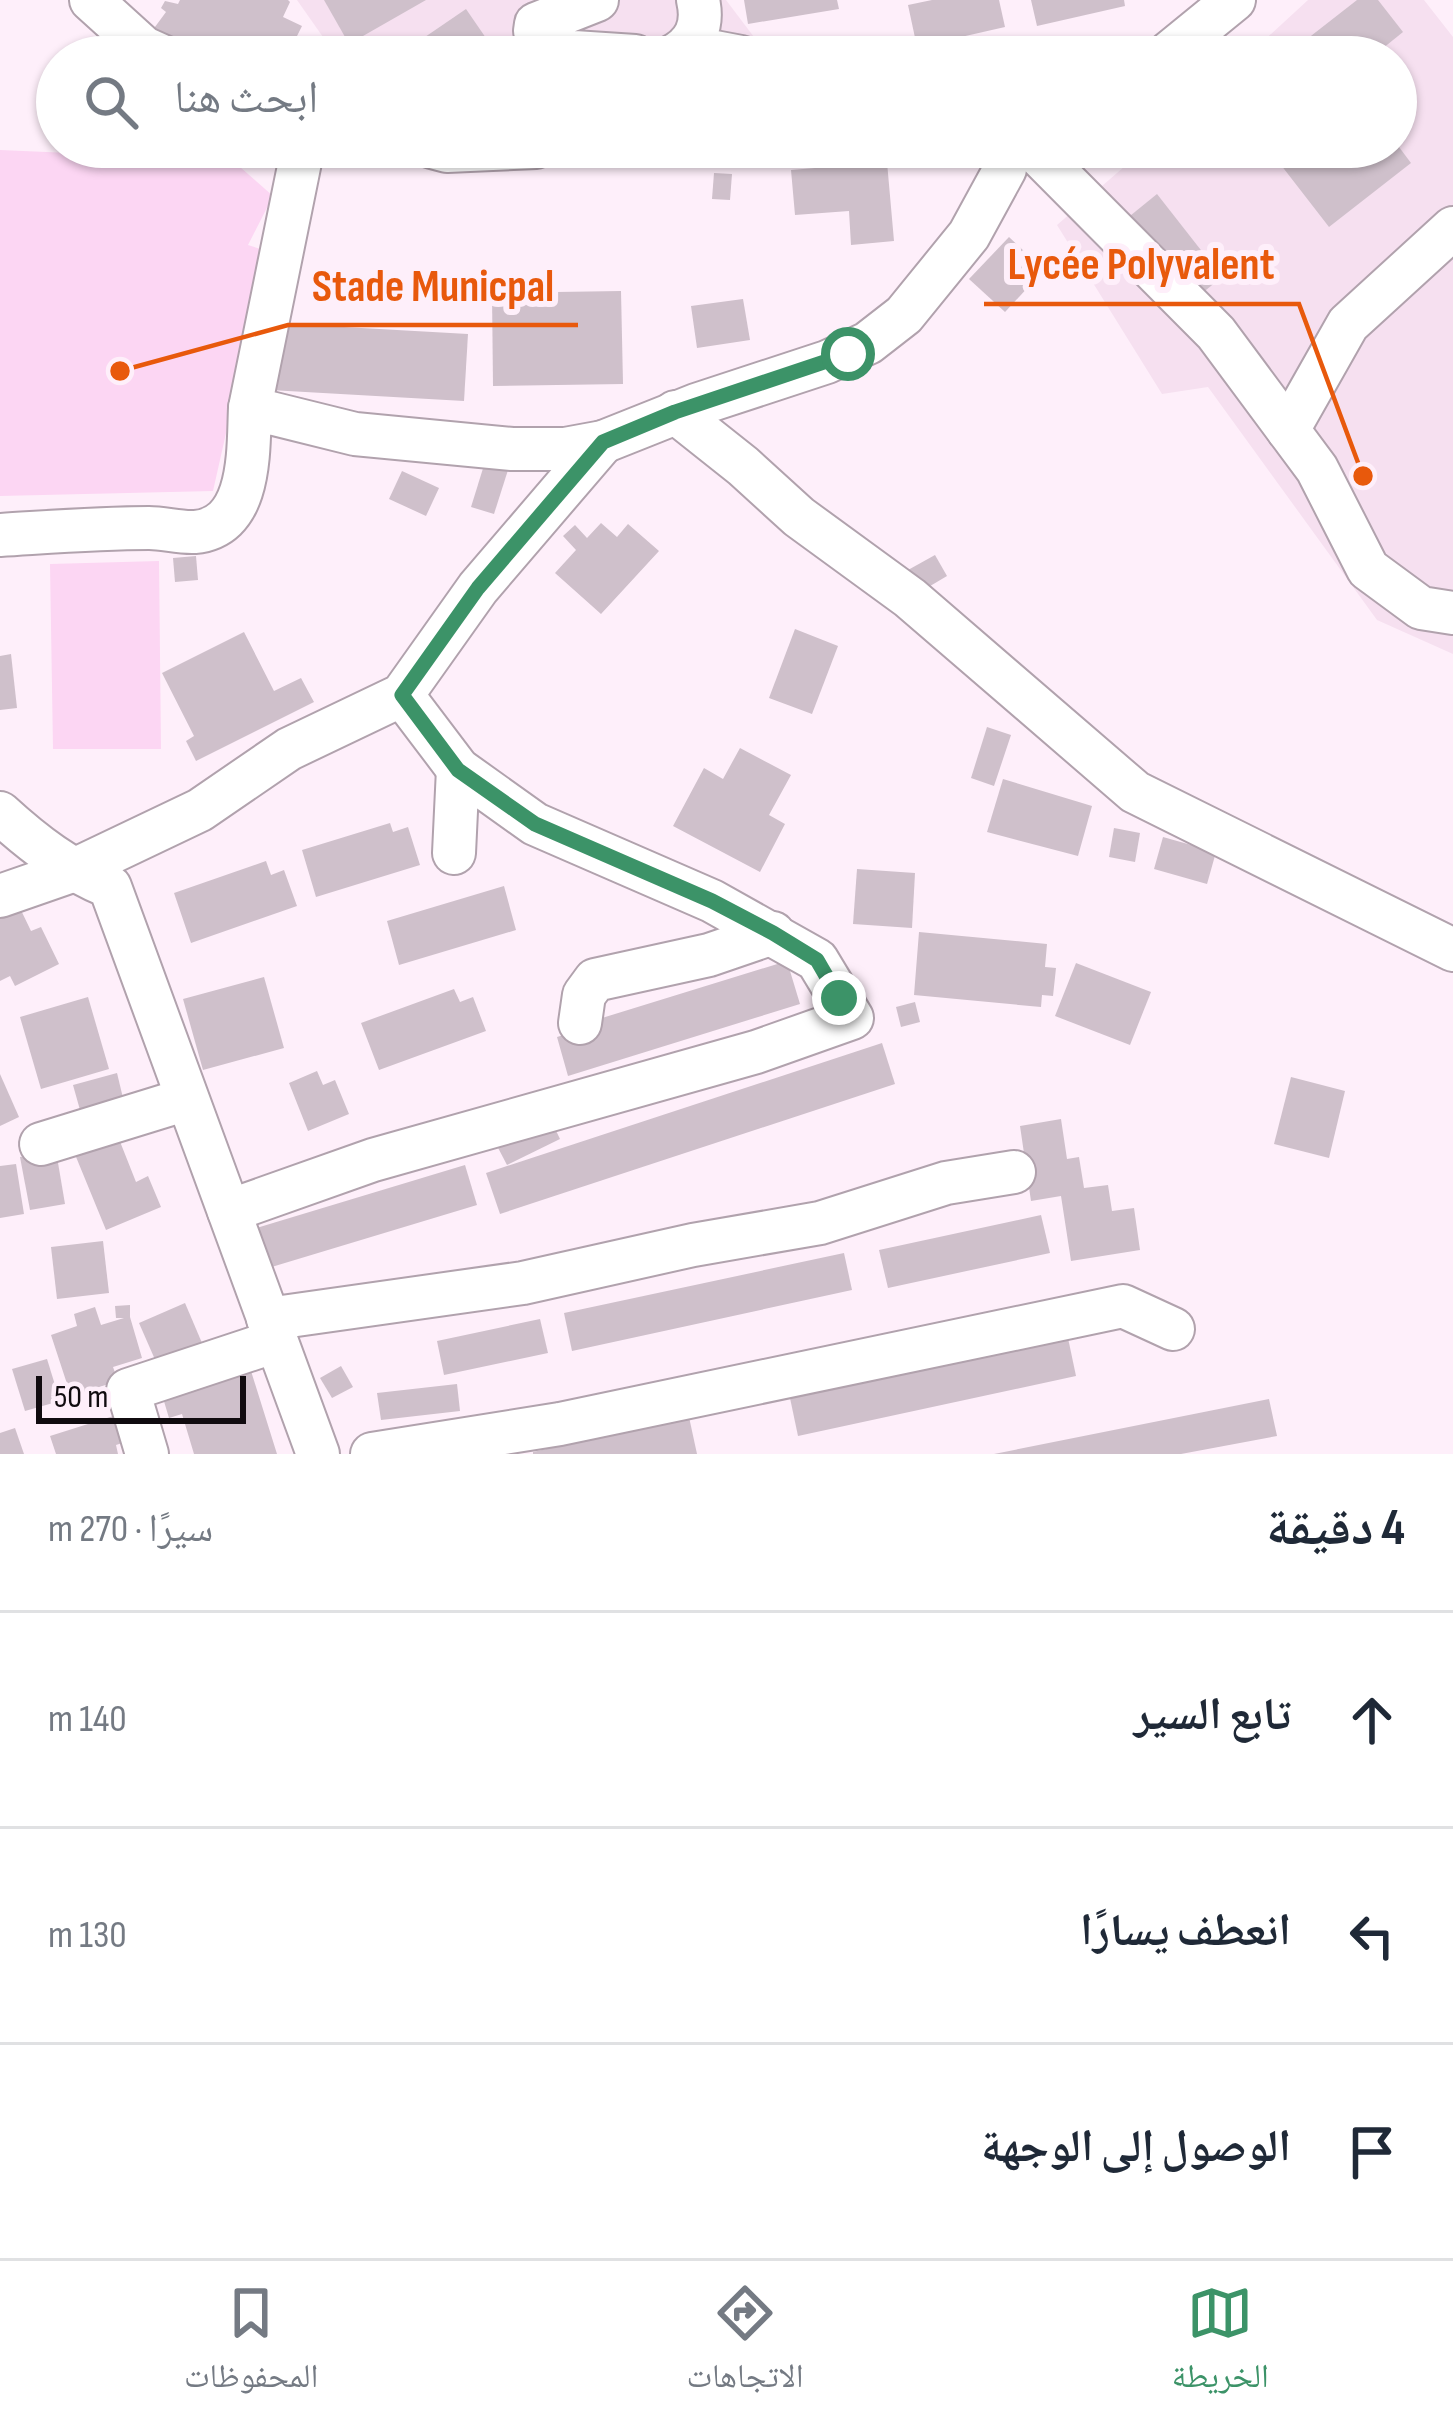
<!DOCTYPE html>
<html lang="ar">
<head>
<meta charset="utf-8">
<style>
	body { margin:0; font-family:"Sofia Sans Condensed","Noto Naskh Arabic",sans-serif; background:#f6f6f7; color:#1f2937; direction:rtl }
	.scale { position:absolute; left:36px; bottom:30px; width:210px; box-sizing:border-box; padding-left:12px; border:6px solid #100b0f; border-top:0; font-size:33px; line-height:42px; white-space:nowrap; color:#100b0f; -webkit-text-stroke:9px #feeffa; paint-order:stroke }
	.stop { position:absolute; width:36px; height:36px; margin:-27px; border:9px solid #3c9368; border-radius:50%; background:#fff }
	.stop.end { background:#3c9368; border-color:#fff; box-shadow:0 3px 12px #0008 }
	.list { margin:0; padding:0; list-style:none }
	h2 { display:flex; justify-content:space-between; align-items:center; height:156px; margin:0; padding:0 48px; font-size:51px }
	h2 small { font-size:39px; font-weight:400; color:#747a83 }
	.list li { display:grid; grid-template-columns:78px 1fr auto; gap:36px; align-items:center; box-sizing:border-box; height:216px; padding:0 48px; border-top:3px solid #e0e1e3 }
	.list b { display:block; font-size:45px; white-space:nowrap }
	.list em { font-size:39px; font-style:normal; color:#747a83 }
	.icon { flex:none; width:66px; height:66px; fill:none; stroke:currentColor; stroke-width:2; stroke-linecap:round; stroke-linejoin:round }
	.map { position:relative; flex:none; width:1453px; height:1454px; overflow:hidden; direction:ltr }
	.search { position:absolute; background:#fff; box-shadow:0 3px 9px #0004; left:36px; right:36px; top:36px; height:132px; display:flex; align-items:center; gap:30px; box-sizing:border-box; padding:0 42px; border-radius:66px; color:#747a83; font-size:45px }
	.sheet { height:804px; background:#fff }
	nav { display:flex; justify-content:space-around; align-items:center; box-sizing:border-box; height:168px; border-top:3px solid #e0e1e3; background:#fff; font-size:33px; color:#747a83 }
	nav a { display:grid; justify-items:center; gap:6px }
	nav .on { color:#3c9368 }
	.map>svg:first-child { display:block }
	.built { fill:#f6e0f0 }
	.green { fill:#fcd6f3 }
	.building { fill:#cfc0cb }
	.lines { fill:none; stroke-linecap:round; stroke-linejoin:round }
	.minor-casing { stroke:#b1a2ad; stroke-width:46 }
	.minor { stroke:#fff; stroke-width:42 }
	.route { stroke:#3c9368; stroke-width:15 }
	.leader { fill:none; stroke:#e8590c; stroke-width:4.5 }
	.callout-dot { fill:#e8590c; stroke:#feeffa; stroke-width:4.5 }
	.callout-label { font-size:45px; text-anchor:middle; font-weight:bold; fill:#e8590c; stroke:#feeffa; stroke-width:12; stroke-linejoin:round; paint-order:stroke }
</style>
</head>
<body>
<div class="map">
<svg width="1453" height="1454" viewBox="0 0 1453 1454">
	<rect width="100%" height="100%" fill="#feeffa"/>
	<g class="built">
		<polygon points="297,0 726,0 769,57 337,57"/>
		<polygon points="1308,0 1424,0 1453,37 1453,654 1377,620 1208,387 1162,394 1057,225 1147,147 1396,147 1396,57 1246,57"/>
	</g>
	<g class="green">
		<polygon points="0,150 232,160 273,196 248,245 267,251 213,491 0,496"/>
		<polygon points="159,561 161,749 53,749 50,564"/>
	</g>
	<g class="building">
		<polygon points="180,0 288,0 290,2 283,17 302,26 295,40 306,49 309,57 199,57 152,31 166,12 161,8 165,1 178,4"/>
		<polygon points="324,0 426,0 349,44"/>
		<polygon points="744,0 837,0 839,9 748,24"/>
		<polygon points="932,0 999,0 1005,27 917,47 908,5"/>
		<polygon points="1031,0 1124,0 1125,6 1037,26"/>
		<polygon points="1357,0 1378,0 1403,32 1372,57 1284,57"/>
		<polygon points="466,9 499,57 438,57 425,37"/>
		<polygon points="1182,147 1225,147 1200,168"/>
		<polygon points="1244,147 1399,147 1411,163 1329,227 1274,156 1260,168"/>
		<polygon points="887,162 894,241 851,245 849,211 795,215 791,170"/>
		<polygon points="714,173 732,174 730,200 712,199"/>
		<polygon points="1157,194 1222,277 1190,303 1125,220"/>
		<polygon points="1009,237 1044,270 1005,312 969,279"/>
		<polygon points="621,291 623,384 493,386 492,293"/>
		<polygon points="743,299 750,340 697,348 691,306"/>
		<polygon points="273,323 468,334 464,401 270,390"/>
		<polygon points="485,462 508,470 494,514 471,507"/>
		<polygon points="402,471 439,488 426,516 389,499"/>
		<polygon points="601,523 617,537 628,524 659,551 601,614 555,573 576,550 563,536 575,525 587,538"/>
		<polygon points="935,555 947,576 920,592 908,570"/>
		<polygon points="196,556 198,580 175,582 173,558"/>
		<polygon points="795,629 838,646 812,714 769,698"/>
		<polygon points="244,632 274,691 301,678 314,702 196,761 186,741 194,736 162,673"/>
		<polygon points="11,654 17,708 0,710 0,656"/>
		<polygon points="987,727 1011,735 994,786 971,778"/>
		<polygon points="740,748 791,775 769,815 785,824 760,872 673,826 704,768 723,779"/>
		<polygon points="1003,779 1092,806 1078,856 987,832"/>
		<polygon points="390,823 393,832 408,827 420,865 316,897 302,850"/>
		<polygon points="1114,828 1140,833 1135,862 1109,857"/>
		<polygon points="1163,837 1216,852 1207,884 1154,869"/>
		<polygon points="266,861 271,875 284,870 297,906 191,943 174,893"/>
		<polygon points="857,869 915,873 912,928 853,924"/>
		<polygon points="504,886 516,930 399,965 387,921"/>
		<polygon points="18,904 31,931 41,927 59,964 15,986 10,976 0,981 0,912"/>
		<polygon points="919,932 1047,944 1045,967 1056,968 1053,996 1042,995 1041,1007 914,995"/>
		<polygon points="787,961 800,1004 568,1076 557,1037 603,1023 602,1018"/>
		<polygon points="1076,963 1151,992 1130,1045 1055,1016"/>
		<polygon points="264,977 284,1048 203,1070 183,999"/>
		<polygon points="454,989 460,1002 473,997 486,1031 379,1070 361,1023"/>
		<polygon points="88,997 109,1069 41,1089 20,1017"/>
		<polygon points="915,1002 920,1022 901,1027 896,1007"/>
		<polygon points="882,1043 895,1084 500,1214 486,1173"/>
		<polygon points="317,1071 323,1085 335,1080 349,1114 308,1131 289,1083"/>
		<polygon points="117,1073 123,1098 80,1110 73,1085"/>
		<polygon points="0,1074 19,1117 0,1126"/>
		<polygon points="1291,1077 1345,1091 1329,1158 1274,1144"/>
		<polygon points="549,1116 560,1139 507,1165 495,1142"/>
		<polygon points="1061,1119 1067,1159 1079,1157 1084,1188 1108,1185 1112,1211 1134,1208 1140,1250 1071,1261 1061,1196 1031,1201 1020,1126"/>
		<polygon points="117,1134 136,1182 148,1176 161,1207 106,1230 74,1152"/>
		<polygon points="56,1151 65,1204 30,1210 20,1157"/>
		<polygon points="16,1164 24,1214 0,1218 0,1166"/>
		<polygon points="465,1165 477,1205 265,1269 253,1229"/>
		<polygon points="1041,1215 1050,1253 888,1288 879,1250"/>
		<polygon points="103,1241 109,1293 57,1299 51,1247"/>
		<polygon points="844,1253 852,1290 572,1351 564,1313"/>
		<polygon points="185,1303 205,1350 160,1371 139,1323"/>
		<polygon points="130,1305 130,1317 142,1358 113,1367 118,1381 71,1396 51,1335 77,1326 74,1314 95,1307 101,1325 124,1318 116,1318 115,1306"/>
		<polygon points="540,1319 548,1353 444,1375 437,1341"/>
		<polygon points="1068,1338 1076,1376 798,1436 790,1398"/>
		<polygon points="47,1359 60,1401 25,1411 12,1369"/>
		<polygon points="341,1366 353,1387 332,1398 320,1378"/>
		<polygon points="251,1371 277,1454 194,1454 182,1414 169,1418 163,1398"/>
		<polygon points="457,1384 460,1411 381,1420 377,1393"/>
		<polygon points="1269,1399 1277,1436 1181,1454 994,1454"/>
		<polygon points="126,1412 135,1439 116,1445 118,1454 56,1454 50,1436"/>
		<polygon points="689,1417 697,1454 533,1454 533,1452"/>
		<polygon points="15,1428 24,1454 0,1454 0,1433"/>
	</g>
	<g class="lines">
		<g class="minor-casing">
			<g id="minor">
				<polyline points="91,0 144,48 164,57"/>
				<polyline points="597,0 536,24 535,31 543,50 635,56"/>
				<polyline points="688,47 741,57"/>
				<path d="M 671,57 C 695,45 704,26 698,0"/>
				<polyline points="1164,57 1234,0"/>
				<polyline points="432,147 447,151 536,147"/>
				<polyline points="1040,156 1216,333 1317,469 1368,569 1421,608 1453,613"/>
				<polyline points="250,408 303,147"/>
				<polyline points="675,412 743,466 799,517 910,598 1135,792 1453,950"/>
				<polyline points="1288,430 1348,324 1453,228"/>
				<path d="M 0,535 C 50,532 99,528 149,528 C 164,528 180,533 195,532 C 253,527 248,448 250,408 L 355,434 L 512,449 L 565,449 L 603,442 L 696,405 L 827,362 L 868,343 L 904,315 L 969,235 L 1005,169"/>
				<path d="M 0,813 C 35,845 67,869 110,887 L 318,1454"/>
				<polyline points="454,853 458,769"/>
				<polyline points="0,896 72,871 200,810 289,749 402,695 478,588 603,442"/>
				<polyline points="580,1023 584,995 595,980 709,955 773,933"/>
				<polyline points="41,1144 187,1099"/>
				<polyline points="229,1211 373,1160 756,1052 852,1018 817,960 712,901 535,824 458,769 402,695"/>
				<polyline points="268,1319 523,1283 693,1245 820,1223 946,1183 1014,1172"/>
				<polyline points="147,1454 128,1390 276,1341"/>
				<polyline points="372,1454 560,1424 1123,1306 1173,1329"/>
			</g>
		</g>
		<use href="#minor" class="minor"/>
	</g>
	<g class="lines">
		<polyline class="route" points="839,998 817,960 773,933 712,901 535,824 458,770 402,695 478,588 603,442 675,412 848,354"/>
	</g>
	<path class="leader" d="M1363 476L1299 304H984M120 371L288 325H578"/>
	<g class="callout-dot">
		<circle cx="1363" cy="476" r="12"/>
		<circle cx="120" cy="371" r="12"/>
	</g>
	<g class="callout-label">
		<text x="1141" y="279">Lycée Polyvalent</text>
		<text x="433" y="301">Stade Municpal</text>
	</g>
</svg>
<div class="scale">50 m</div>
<div class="stop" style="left:848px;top:354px"></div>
<div class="stop end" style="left:839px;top:998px"></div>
<div class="search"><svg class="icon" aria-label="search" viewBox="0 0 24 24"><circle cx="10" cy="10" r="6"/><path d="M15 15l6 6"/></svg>ابحث هنا</div>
</div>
<section class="sheet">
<h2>4 دقيقة<small>سيرًا · 270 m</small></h2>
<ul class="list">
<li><svg class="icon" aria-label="ahead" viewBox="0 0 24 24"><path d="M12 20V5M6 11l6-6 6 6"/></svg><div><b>تابع السير</b></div><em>140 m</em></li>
<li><svg class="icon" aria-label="left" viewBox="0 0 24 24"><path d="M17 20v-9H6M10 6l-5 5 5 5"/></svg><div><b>انعطف يسارًا</b></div><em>130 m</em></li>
<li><svg class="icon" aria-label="arrive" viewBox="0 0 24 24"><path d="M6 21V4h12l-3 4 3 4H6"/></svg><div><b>الوصول إلى الوجهة</b></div></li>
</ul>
</section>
<nav>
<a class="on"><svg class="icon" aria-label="map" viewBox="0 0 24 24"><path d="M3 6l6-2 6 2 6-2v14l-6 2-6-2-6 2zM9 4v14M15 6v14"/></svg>الخريطة</a>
<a><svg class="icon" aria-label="directions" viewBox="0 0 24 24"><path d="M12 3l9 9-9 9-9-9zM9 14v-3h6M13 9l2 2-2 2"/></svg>الاتجاهات</a>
<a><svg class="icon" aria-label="saved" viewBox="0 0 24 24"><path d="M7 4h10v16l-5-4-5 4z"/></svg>المحفوظات</a>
</nav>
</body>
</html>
